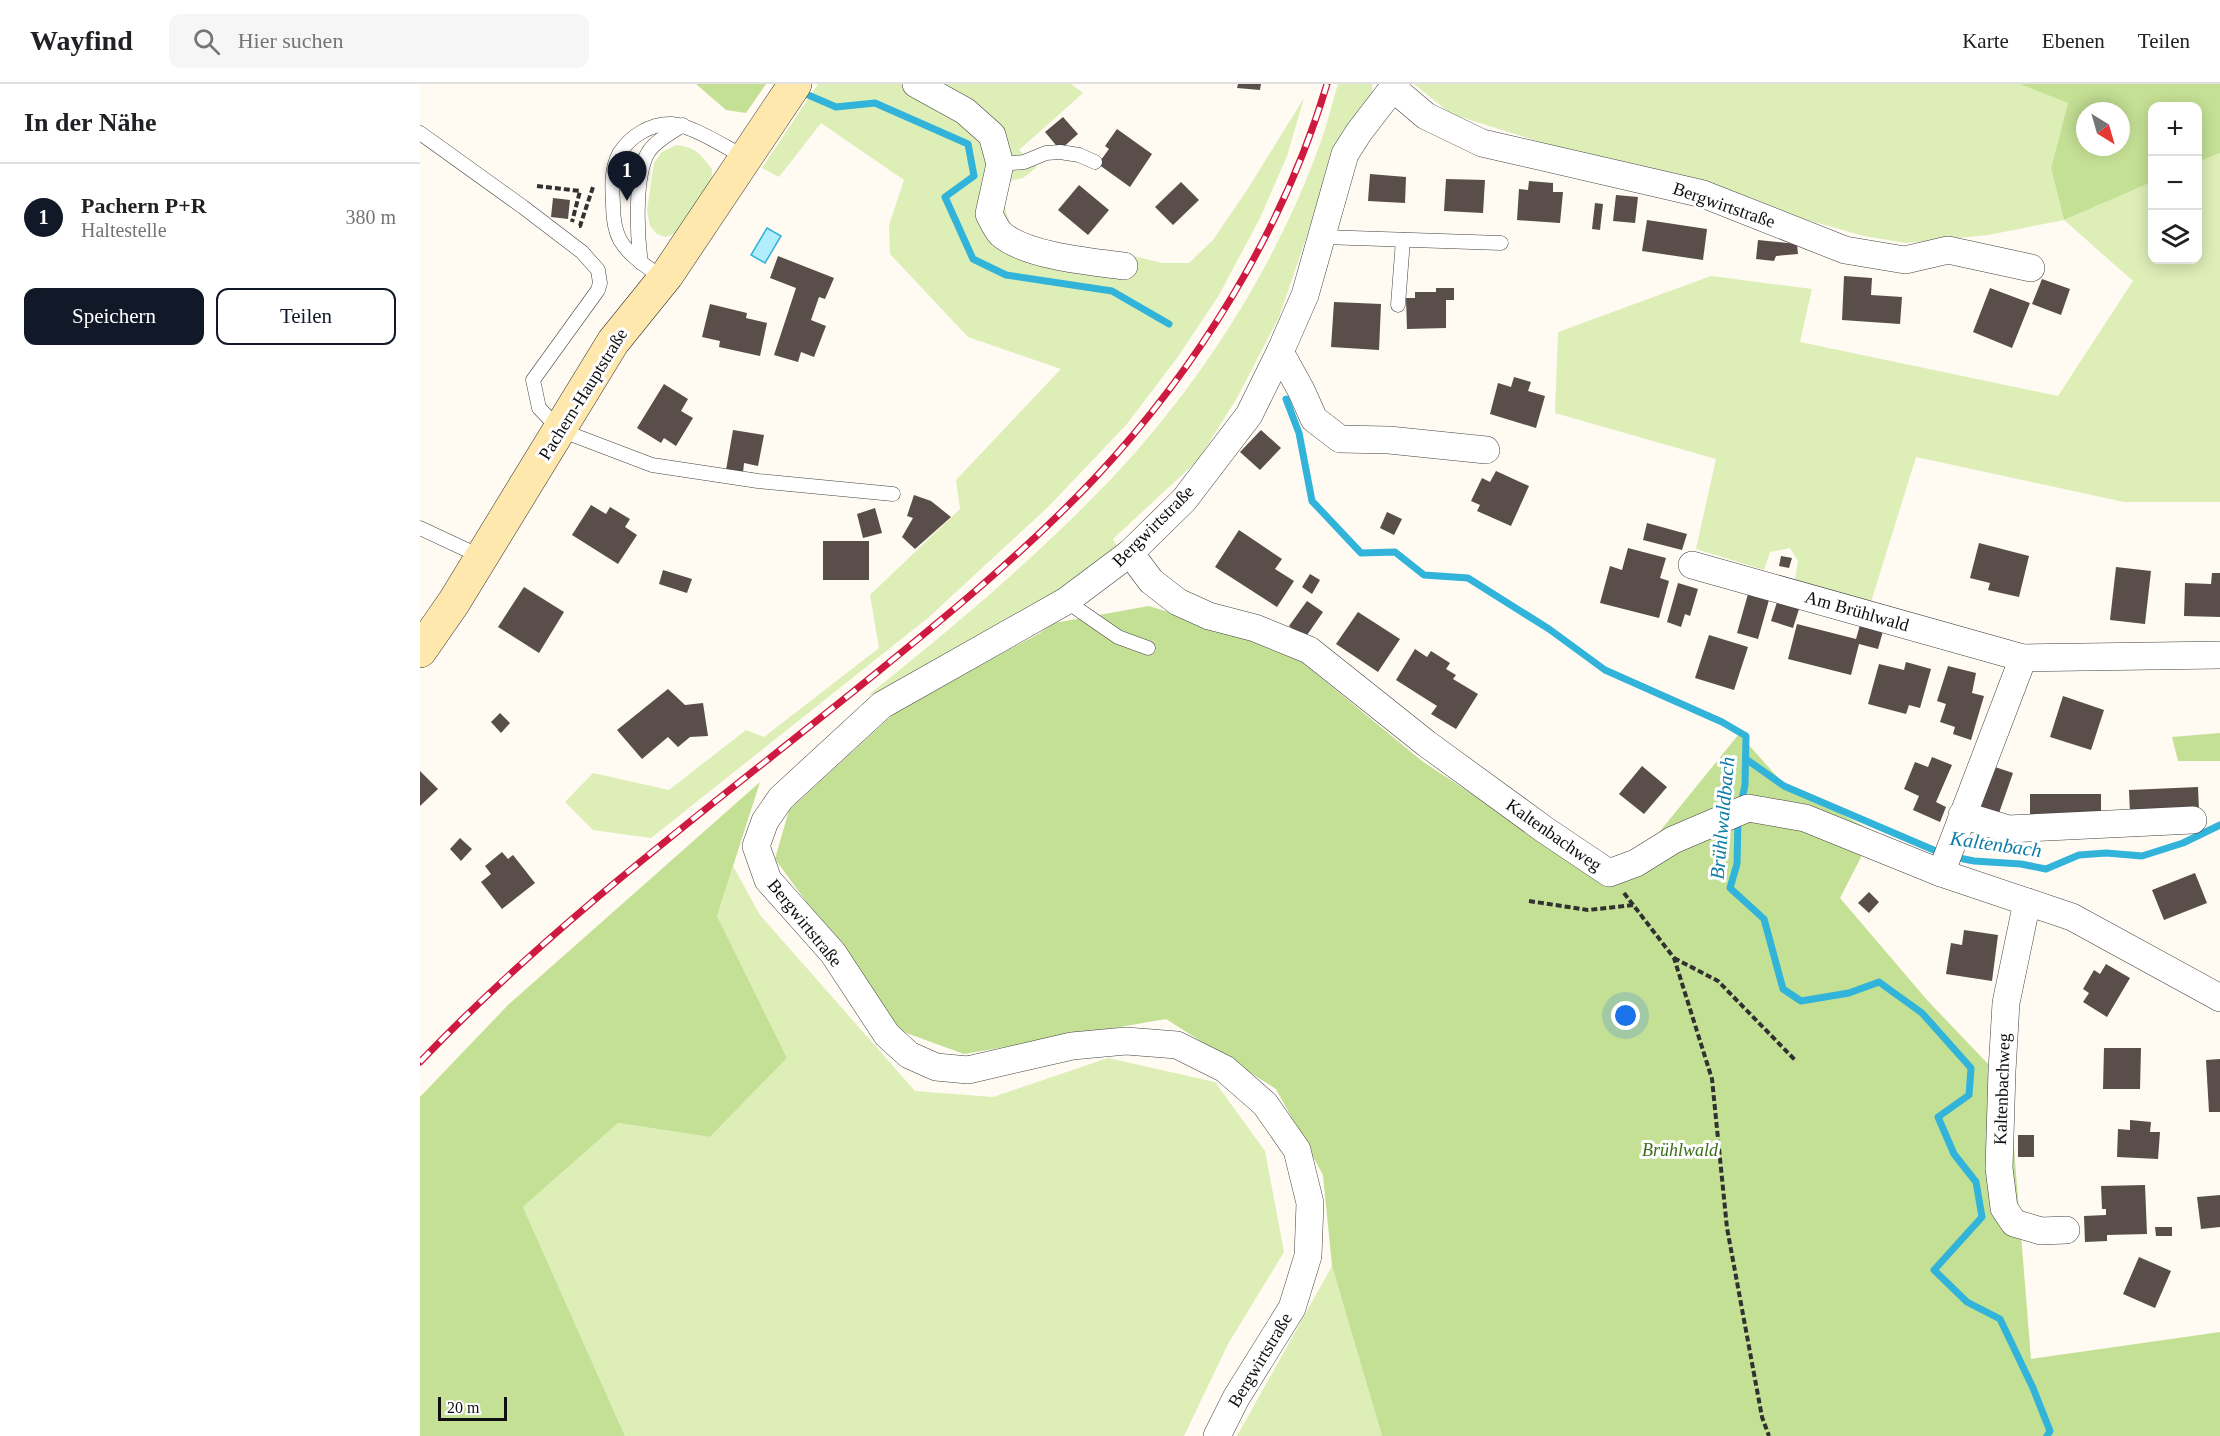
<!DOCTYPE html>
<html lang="de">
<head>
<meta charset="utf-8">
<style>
	body { margin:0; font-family:"Times New Roman",serif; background:#f6f6f6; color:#202124 }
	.controls { position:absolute; right:18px; top:18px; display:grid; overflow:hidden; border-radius:12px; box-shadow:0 3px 15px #0003 }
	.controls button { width:54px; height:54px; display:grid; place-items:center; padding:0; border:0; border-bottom:2px solid #e0e0e0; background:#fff; color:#202124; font:30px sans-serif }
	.compass { position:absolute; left:1656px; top:18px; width:54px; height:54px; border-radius:50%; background:#fff; box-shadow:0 3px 15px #0003; rotate:143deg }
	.scale { position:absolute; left:18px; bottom:15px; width:69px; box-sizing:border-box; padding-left:6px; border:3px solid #0f0f0f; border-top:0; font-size:16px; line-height:21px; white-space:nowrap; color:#0f0f0f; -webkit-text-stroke:4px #fff; paint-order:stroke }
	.you { position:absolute; left:1206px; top:932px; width:21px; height:21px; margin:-15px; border:4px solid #fff; border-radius:50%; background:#1a73e8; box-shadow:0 0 0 9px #1a73e833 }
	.badge { display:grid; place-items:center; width:39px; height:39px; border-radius:50%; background:#111827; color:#fff; font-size:20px; font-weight:700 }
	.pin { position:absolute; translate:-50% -50px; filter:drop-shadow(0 2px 3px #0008) }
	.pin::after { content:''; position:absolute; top:32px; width:21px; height:18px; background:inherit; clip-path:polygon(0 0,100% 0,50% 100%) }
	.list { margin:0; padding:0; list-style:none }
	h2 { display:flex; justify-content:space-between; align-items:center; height:78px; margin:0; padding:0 24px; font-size:26px }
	h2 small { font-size:20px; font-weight:400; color:#757577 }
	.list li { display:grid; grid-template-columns:39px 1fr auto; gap:18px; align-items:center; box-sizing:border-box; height:108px; padding:0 24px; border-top:2px solid #e0e0e0 }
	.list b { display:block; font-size:22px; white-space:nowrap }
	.list p { margin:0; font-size:20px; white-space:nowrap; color:#757577 }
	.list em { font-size:20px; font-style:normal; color:#757577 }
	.actions { display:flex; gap:12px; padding:18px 24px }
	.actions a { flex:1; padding:14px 0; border:2px solid #111827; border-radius:12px; text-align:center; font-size:21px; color:#111827 }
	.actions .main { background:#111827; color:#fff }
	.icon { flex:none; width:33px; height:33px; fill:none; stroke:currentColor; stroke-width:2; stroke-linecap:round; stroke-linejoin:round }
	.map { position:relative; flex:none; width:1800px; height:1352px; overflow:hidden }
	header { display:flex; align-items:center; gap:36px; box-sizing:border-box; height:84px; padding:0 30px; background:#fff; border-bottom:2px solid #e0e0e0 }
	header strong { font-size:28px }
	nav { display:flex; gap:33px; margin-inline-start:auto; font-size:21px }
	.search { width:420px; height:54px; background:#f6f6f6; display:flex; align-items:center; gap:15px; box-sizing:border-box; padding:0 21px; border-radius:12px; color:#757577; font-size:22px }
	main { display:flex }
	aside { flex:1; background:#fff }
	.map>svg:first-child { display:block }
	.green { fill:#ddeeb7 }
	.forest { fill:#c4e094; fill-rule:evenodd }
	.water { fill:#b1edfc; stroke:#31b3da; stroke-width:1.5 }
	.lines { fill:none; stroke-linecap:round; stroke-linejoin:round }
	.stream { stroke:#31b3da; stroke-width:7 }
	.building { fill:#594e4a }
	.service-casing { stroke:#424242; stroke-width:15 }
	.minor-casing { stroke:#424242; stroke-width:28 }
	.secondary-casing { stroke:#313131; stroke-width:34 }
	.path { stroke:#313131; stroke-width:4; stroke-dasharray:6 3; stroke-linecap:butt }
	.service { stroke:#fff; stroke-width:14 }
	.minor { stroke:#fff; stroke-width:27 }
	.secondary { stroke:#ffe8ad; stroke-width:33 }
	.rail-casing { stroke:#ce1941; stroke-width:7 }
	.rail { stroke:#fff; stroke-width:4.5; stroke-dasharray:14; stroke-linecap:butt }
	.labels { text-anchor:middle; stroke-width:6; stroke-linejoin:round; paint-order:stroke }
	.street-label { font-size:18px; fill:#0f0f0f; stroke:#fff }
	.park-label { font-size:18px; font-style:italic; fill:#396e18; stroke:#fff }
	.water-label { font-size:20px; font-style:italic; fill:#0c7da6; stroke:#fff }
</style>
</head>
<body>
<header>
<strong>Wayfind</strong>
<div class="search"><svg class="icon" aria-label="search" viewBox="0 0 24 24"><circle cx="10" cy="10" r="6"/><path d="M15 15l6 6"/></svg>Hier suchen</div>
<nav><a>Karte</a><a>Ebenen</a><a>Teilen</a></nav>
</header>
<main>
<aside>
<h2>In der Nähe<small></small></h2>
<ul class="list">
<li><span class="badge">1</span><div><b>Pachern P+R</b><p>Haltestelle</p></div><em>380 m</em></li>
</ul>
<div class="actions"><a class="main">Speichern</a><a>Teilen</a></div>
</aside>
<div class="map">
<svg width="1800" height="1352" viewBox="0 0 1800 1352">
	<rect width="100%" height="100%" fill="#fffaf2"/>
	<g class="green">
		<polygon points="398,0 651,0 663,9 599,66 617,83 603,94 590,97 581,112 592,145 627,160 688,166 742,179 769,179 793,156 829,103 884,14 867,72 840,134 799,211 757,274 706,341 628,423 509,533 231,754 173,746 145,718 173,689 249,706 326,646 344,653 459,564 450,511 540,425 536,396 641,285 548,253 470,170 469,141 484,96 401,39 359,93 342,84"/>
		<path d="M 918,0 L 952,0 L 952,11 L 890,143 L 859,233 L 817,314 L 778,376 L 693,455 L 699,466 L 593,536 L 487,596 L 447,612 C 532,544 617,473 692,394 C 781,300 858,179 901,57 C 908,38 912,19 918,0 Z"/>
		<polygon points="994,0 1599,0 1648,19 1631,84 1644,136 1732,98 1732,176 1778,176 1778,78 1800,69 1800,418 1704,418 1496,373 1451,518 1375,495 1378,477 1370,464 1350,468 1344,486 1276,465 1296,375 1135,329 1138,248 1291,192 1392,205 1380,258 1638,312 1713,197 1644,136 1568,151 1486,159 1444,152 1384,135 1313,110 1139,64 1031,30"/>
		<path d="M 256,61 C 276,63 280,70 292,85 L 291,102 L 260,147 L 246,153 L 237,150 L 230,142 L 227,127 L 234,79 L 242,68 Z"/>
		<polygon points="313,782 340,831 495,1007 573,1013 688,974 795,998 845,1067 864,1168 808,1260 764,1352 205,1352 103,1123 198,1039 290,1053 367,974 297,832"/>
		<polygon points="912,1182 962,1352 817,1352"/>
	</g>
	<g class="forest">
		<polygon points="276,0 346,0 326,29 306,26"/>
		<path d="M 1599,0 L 1800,0 L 1800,69 L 1778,78 L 1778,22 L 1732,22 L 1732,98 L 1644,136 L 1631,84 L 1648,19 ZM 1665,27 L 1701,27 L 1701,63 L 1665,63 Z"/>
		<polygon points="729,522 866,565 1002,677 1177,793 1228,762 1319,650 1361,697 1454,748 1420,814 1507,916 1589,1002 1611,1275 1800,1248 1800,1352 962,1352 912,1182 903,1091 856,1005 746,935 544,970 481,947 355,775 369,726 479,625 620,549 634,539"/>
		<polygon points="1800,649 1800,677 1758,677 1752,653"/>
		<polygon points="340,698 297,832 367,974 290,1053 198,1039 103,1123 205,1352 0,1352 0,1013 88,921"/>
	</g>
	<polygon class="water" points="347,144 361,152 345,179 331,171"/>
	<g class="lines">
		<g class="stream">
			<polyline points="379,7 416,23 455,19 548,60 554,92 525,113 553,175 586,191 692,207 749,240"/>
			<polyline points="866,315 879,349 892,417 941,469 975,468 1004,491 1048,494 1129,545 1185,586 1302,638 1326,652 1325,701 1321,720"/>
			<polyline points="1326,675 1364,702 1523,770"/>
			<polyline points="1318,736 1317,780 1310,804 1344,835 1363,905 1381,917 1429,909 1459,898 1502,929 1551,984 1549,1011 1518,1033 1534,1070 1556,1098 1562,1133 1514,1186 1547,1218 1580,1235 1613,1304 1630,1347 1627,1352"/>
			<polyline points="1534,773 1554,777 1601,780 1626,785 1659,771 1686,769 1722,772 1763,759 1800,741"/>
		</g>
	</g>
	<g class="building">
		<polygon points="818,0 841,0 840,6 817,4"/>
		<polygon points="643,33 658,50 640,66 625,48"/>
		<polygon points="697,45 732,70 710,103 678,80 689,65 685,62"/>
		<polygon points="950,90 986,93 985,119 948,117"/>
		<polygon points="1026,95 1065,96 1063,129 1024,127"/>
		<polygon points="1109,97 1133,99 1133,108 1143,108 1140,139 1097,136 1099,105 1108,106"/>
		<polygon points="761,98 779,116 753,141 735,123"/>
		<polygon points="659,101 689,126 668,151 638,126"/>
		<polygon points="1196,111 1218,113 1215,139 1193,137"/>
		<polygon points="133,114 150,116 148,135 131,133"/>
		<polygon points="1175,119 1183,120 1180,146 1172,145"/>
		<polygon points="1227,136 1287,145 1283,176 1222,167"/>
		<polygon points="1338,156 1377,160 1378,170 1356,172 1354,177 1336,175"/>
		<polygon points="358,172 414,194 405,215 399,213 391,236 406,242 394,273 381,268 378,278 354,271 376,204 350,194"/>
		<polygon points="1424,192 1452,194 1451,211 1482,213 1480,240 1422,236"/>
		<polygon points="1622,195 1650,205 1641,231 1612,220"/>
		<polygon points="1016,204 1034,204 1034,216 1026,216 1026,244 987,245 986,214 995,214 995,208 1016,208"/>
		<polygon points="1570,204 1610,219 1592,264 1553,248"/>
		<polygon points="914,218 961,220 959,266 911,263"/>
		<polygon points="290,220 327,229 326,234 347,239 340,272 299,263 300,257 282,253"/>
		<polygon points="1094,293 1111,298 1108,307 1125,312 1116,344 1070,330 1078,299 1091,303"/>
		<polygon points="244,300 268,315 261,327 273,334 256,362 244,354 241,359 217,344"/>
		<polygon points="313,346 344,351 338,382 324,379 323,389 306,386"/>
		<polygon points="841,346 861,364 840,386 820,368"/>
		<polygon points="1076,387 1109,402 1091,442 1057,427 1060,421 1051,417 1062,394 1070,398"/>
		<polygon points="494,411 511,417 531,433 495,465 482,453 493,434 487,432"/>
		<polygon points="171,421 186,430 190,423 210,435 205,443 217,451 198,480 152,451"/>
		<polygon points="455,424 462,449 443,454 437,430"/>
		<polygon points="967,428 982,435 974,451 960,444"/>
		<polygon points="1227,439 1267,450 1262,466 1223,456"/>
		<polygon points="819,446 862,475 855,485 874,497 857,523 795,483"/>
		<rect x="403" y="457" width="46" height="39"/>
		<polygon points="1559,459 1609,472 1599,513 1568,506 1570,499 1550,494"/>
		<polygon points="1208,464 1246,474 1240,494 1249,497 1239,534 1180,519 1190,482 1202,486"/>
		<polygon points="1361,472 1372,474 1369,484 1359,482"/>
		<polygon points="1696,483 1731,487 1725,540 1690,536"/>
		<polygon points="243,486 272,495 267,509 239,500"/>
		<polygon points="1792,489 1800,489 1800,533 1764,532 1765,499 1791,500"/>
		<polygon points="890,490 900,496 892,510 882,503"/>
		<polygon points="1258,499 1278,505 1270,532 1265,530 1261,543 1247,538"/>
		<polygon points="104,503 144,528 119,569 78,543"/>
		<polygon points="1328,510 1349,516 1338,555 1317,549"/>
		<polygon points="887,517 903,528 885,554 869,542"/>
		<polygon points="1357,518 1379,525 1373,544 1351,537"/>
		<polygon points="938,528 980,555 958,588 916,560"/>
		<polygon points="1377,540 1436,555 1440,541 1463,547 1458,565 1439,560 1431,591 1368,575"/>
		<polygon points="1289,551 1328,563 1314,606 1275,594"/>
		<polygon points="995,565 1007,573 1011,567 1030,579 1026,585 1036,591 1033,595 1058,610 1036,645 1011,630 1017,622 976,596"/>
		<polygon points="1486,578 1511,585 1500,624 1489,621 1486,630 1448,620 1459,580 1484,586"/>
		<polygon points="1528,582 1556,589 1552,609 1564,612 1551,656 1533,650 1535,643 1520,638 1526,620 1517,617"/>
		<polygon points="248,605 265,621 283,619 288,652 270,653 258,663 248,653 222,675 197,646"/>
		<polygon points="1643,612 1684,626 1671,666 1630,653"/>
		<polygon points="80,629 90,639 81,649 71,638"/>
		<polygon points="1512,673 1532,681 1516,718 1526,723 1520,738 1493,726 1499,712 1484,705 1495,678 1508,683"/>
		<polygon points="1222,682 1247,703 1224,730 1199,710"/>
		<polygon points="1575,683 1593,689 1578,732 1560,726"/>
		<polygon points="0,687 18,705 0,722"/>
		<polygon points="1778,703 1779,727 1710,730 1709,706"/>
		<rect x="1610" y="710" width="71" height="23"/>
		<polygon points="40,754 52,765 41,777 30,765"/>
		<polygon points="82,768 88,775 93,771 115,799 82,825 61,798 71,790 65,782"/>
		<polygon points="1775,789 1787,819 1744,836 1732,806"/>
		<polygon points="1449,808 1459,818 1449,829 1438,819"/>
		<polygon points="1544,846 1578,851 1572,897 1526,890 1531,859 1542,861"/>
		<polygon points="1686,880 1710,894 1687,933 1663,918 1669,909 1663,905 1674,886 1680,890"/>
		<polygon points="1684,964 1721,964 1720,1005 1683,1005"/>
		<polygon points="1800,975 1800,1028 1789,1028 1786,976"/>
		<polygon points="1710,1036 1731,1038 1730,1048 1740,1048 1738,1075 1697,1073 1698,1045 1710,1046"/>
		<rect x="1598" y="1051" width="16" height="22"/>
		<polygon points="1725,1101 1727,1150 1687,1151 1687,1157 1665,1158 1664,1132 1686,1131 1686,1125 1682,1125 1681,1102"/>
		<polygon points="1800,1111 1800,1143 1781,1145 1777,1113"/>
		<polygon points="1735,1143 1752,1143 1752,1152 1736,1152"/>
		<polygon points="1719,1173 1751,1187 1735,1224 1703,1210"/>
	</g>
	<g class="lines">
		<g class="service-casing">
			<g id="service">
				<polyline points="0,49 103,123 162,168 178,186 180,199 178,206 113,296 119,324 140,346 232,381 338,397 473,410"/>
				<polyline points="580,80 604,78 626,69 640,68 659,71 675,78"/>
				<polyline points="903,153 1081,159"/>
				<path d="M 221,179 C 217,152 214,90 229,67 C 237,56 252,48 263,41"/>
				<path d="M 244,195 C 229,184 210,173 200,156 C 194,145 193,132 193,120 C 192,104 191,85 199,70 C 210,52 231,39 252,40 C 272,41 308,65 327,74"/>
				<polyline points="978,221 983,156"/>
				<polyline points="0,444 62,473"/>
				<polyline points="646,517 698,553 728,564"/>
			</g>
		</g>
		<g class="minor-casing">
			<g id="minor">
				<path d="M 496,0 L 545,27 L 572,51 L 580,80 L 569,130 C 572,136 576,145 581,150 C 606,172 672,178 704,182"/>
				<polyline points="974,5 1006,32 1062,59 1283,110 1425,166 1485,176 1528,166 1611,184"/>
				<polyline points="860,268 881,306 894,335 920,355 969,356 1066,366"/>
				<polyline points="710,469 731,497 758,518 789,532 835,544 889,566 1007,660 1125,746 1189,789 1216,779 1253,756 1328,724 1385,734 1521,789 1652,833 1800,914"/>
				<polyline points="1272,481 1603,574 1800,571"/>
				<polyline points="1542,731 1588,745 1773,736"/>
				<polyline points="1521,789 1603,574"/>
				<polyline points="1607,818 1586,919 1582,987 1579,1084 1584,1124 1594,1139 1621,1147 1646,1146"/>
				<polyline points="797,1352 816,1314 872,1224 888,1172 890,1119 877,1066 845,1020 805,985 757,961 706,957 652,962 548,986 516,983 489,971 467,951 413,869 348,796 336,762 345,737 361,714 462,621 646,517 710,469 764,416 829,331 860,268 885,211 925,70 939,48 976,0"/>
			</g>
		</g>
		<g class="secondary-casing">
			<polyline id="secondary" points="0,567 34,518 193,258 247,191 375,0"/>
		</g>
		<g class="path">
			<polyline points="117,102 160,107 152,138"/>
			<polyline points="159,142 160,142 173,103"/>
			<polyline points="1204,809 1254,874 1292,995 1307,1144 1342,1333 1349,1352"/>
			<polyline points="1109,817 1168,826 1213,821"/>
			<polyline points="1254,874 1298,897 1376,977"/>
		</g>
		<use href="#service" class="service"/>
		<use href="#minor" class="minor"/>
		<use href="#secondary" class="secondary"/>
		<g class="rail-casing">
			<path id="rail" d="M 0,978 C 132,840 286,726 434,607 C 517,540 600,473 674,395 C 778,284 863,147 907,0"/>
		</g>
		<use href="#rail" class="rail"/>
	</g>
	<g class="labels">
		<g class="street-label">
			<text transform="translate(1304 121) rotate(19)" y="6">Bergwirtstraße</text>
			<text transform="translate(163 310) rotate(-58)" y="6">Pachern-Hauptstraße</text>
			<text transform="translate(733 442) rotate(-45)" y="6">Bergwirtstraße</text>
			<text transform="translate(1437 527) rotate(16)" y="6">Am Brühlwald</text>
			<text transform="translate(1134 751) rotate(35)" y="6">Kaltenbachweg</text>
			<text transform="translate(385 839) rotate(51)" y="6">Bergwirtstraße</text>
			<text transform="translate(1582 1005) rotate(-88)" y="6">Kaltenbachweg</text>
			<text transform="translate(840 1276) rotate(-59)" y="6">Bergwirtstraße</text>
		</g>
		<g class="park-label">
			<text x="1260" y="1072">Brühlwald</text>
		</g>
		<g class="water-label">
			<text transform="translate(1302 734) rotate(-85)" y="7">Brühlwaldbach</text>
			<text transform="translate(1576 760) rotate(8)" y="7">Kaltenbach</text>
		</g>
	</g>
</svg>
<div class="controls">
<button>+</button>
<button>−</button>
<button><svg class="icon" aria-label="layers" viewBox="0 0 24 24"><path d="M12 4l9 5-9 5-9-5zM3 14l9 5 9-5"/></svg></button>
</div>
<svg class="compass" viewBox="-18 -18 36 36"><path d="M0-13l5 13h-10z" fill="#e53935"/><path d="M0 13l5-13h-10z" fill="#757577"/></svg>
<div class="scale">20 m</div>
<div class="you"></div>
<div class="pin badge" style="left:207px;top:117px">1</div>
</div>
</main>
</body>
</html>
